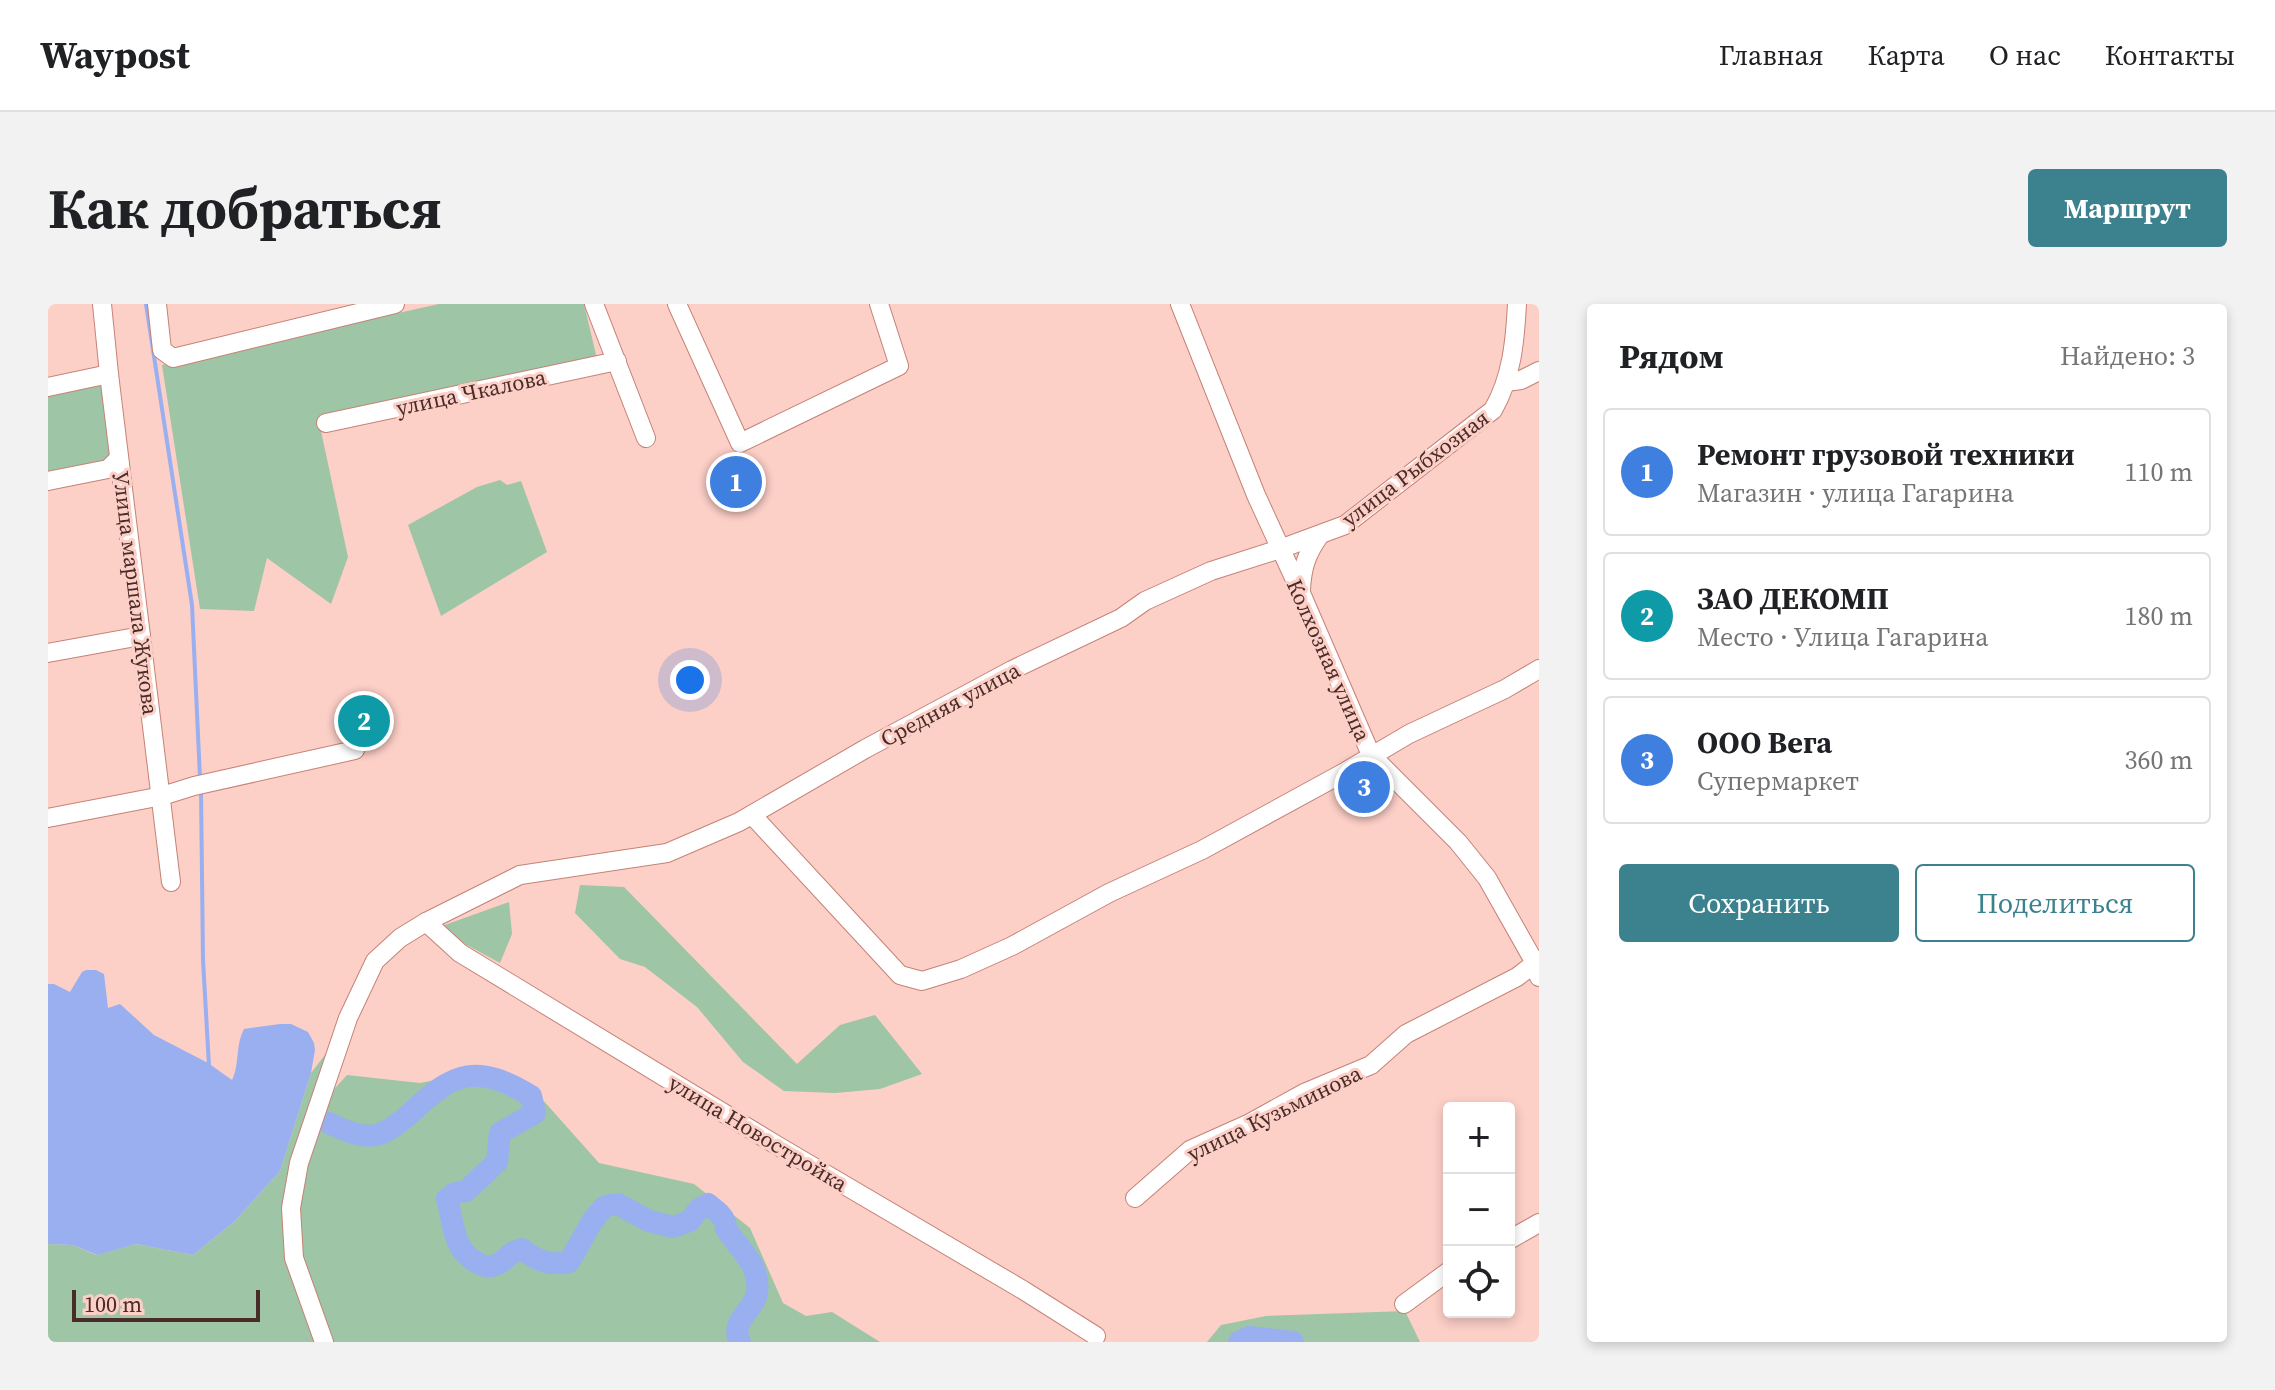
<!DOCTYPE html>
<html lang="ru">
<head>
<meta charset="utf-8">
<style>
	body { margin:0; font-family:"Source Serif 4",serif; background:#f2f2f2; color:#202124 }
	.controls { position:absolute; right:24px; bottom:24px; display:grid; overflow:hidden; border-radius:8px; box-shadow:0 4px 12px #0003 }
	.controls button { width:72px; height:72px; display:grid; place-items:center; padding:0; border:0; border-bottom:2px solid #e0e0e0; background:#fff; color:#202124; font:40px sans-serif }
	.scale { position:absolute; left:24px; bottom:20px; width:188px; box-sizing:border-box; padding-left:8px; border:4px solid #492c27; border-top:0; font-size:22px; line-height:28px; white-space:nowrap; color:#492c27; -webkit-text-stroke:6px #fccfc7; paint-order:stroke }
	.you { position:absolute; left:642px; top:376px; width:28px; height:28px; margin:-20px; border:6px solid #fff; border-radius:50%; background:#1a73e8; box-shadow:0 0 0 12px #1a73e833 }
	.badge { display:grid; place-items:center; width:52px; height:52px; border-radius:50%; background:#3c828e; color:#fff; font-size:26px; font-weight:700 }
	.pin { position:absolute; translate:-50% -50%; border:4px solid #fff; box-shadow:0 2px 8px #0006 }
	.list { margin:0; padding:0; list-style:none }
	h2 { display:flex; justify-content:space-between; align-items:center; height:104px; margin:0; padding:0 32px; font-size:34px }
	h2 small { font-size:26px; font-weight:400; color:#757577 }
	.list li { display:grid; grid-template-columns:52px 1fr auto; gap:24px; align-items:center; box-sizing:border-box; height:128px; margin:0 16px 16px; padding:0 16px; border:2px solid #e0e0e0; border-radius:8px }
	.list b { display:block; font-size:30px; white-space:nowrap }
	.list p { margin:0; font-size:26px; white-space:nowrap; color:#757577 }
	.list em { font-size:26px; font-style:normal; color:#757577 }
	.actions { display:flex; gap:16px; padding:24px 32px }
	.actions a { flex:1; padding:18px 0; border:2px solid #3c828e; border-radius:8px; text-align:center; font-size:28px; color:#3c828e }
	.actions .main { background:#3c828e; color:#fff }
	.icon { flex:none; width:44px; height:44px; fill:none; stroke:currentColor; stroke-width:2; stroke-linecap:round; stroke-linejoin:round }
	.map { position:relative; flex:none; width:1491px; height:1038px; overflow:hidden; border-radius:8px }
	header { display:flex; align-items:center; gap:48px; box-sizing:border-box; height:112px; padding:0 40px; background:#fff; border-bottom:2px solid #e0e0e0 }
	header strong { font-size:38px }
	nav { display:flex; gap:44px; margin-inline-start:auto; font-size:28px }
	.intro { display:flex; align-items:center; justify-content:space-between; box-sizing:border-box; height:192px; padding:0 48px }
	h1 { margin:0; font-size:56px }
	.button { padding:20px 36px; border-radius:8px; background:#3c828e; color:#fff; font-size:28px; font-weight:700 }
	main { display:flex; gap:48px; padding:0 48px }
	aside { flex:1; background:#fff; border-radius:8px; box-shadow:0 4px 12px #0003 }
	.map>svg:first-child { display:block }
	.green { fill:#9ec5a5 }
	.water { fill:#9aaff0 }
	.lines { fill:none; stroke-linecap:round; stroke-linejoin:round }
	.stream { stroke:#9aaff0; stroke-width:4 }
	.river { stroke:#9aaff0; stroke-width:22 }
	.minor-casing { stroke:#c68276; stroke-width:20 }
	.minor { stroke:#fff; stroke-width:18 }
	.labels { text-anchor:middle; stroke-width:6; stroke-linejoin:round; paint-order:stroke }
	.street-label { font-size:22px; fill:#492c27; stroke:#fccfc7 }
</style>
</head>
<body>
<header>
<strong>Waypost</strong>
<nav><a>Главная</a><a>Карта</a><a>О нас</a><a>Контакты</a></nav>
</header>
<div class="intro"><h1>Как добраться</h1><a class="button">Маршрут</a></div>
<main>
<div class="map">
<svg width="1491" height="1038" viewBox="0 0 1491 1038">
	<rect width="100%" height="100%" fill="#fccfc7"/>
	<g class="green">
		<polygon points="391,0 536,0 549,55 270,113 300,253 283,300 219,254 206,307 152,305 114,61"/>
		<polygon points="52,79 59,84 65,147 51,163 0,173 0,91"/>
		<polygon points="452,176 459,181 473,177 499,248 393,312 360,221 429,183"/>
		<polygon points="532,581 576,583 749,760 792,721 827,711 874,770 832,785 787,789 736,787 695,758 649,703 597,663 572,655 527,609"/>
		<polygon points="461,598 464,630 452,659 417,640 394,622"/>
		<polygon points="283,743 278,794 299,771 372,779 448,764 486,786 551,859 646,880 702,924 735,999 758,1012 784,1008 832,1038 0,1038 0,940 25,941 48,951 88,940 145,951 186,918 232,867 263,769"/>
		<polygon points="1357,1007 1372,1038 1159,1038 1173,1021 1218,1012"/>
	</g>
	<path class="water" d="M 38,666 L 48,666 L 56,670 L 60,704 L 72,700 L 106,731 L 160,759 L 184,776 C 192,760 187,742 196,725 L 232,720 L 243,720 L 260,728 L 266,739 L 267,746 L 263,769 L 232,867 L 186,918 L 145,951 L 88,940 L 49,951 L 25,941 L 0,940 L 0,680 L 6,680 L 22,688 L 34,668 Z"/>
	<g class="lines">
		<g class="stream">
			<polyline points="98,0 144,301 152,474"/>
			<polyline points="153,487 155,656 161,762"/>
		</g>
		<g class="river">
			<path d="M 281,819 C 296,826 311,834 328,831 C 341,828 354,817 364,808 C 408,766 429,760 483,792 L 487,809 L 452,829 L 449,858 L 418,887 L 407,889 L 399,895 C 406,918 404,945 428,958 C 435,962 439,964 447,961 C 458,958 461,947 474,945 C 489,957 502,962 521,958 L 545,916 L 557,902 L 570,900 L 601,917 L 625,923 L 642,917 L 651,905 L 660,900 C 666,905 674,910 677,918 C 680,928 675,920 681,929 C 694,948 713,963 709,989 C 706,1007 681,1017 692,1038"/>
			<polyline points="1191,1038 1201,1033 1245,1038"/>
		</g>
		<g class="minor-casing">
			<g id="minor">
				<polyline points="54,0 61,70 123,578"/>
				<polyline points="109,0 114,46 125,54 347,0"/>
				<polyline points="546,0 598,134"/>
				<polyline points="629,0 692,139 851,62 831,0"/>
				<polyline points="1132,0 1208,191 1253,289 1323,451 1410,538 1439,574 1487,659 1491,673"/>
				<polyline points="1458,78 1473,76 1491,67"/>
				<polyline points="0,83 61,70"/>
				<polyline points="278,119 569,57"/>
				<polyline points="0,177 60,165 71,154"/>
				<path d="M 1253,286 C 1254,263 1259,249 1272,231"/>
				<polyline points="0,349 93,332"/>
				<polyline points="704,511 852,671 874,677 913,665 964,642 1061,589 1154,546 1295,469 1361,430 1457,385 1491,365"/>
				<polyline points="0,514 114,492 146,482 307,446"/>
				<polyline points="378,618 412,649 730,842 975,986 1048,1032"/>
				<polyline points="1087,894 1142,846 1200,820 1256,789 1323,761 1358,730 1469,673 1491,656"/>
				<polyline points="1461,936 1491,919"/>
				<polyline points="1356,1000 1401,967"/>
				<path d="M 276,1038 L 246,954 L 243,904 L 251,859 L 300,714 L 327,657 L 352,634 L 378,618 L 472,571 L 619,549 L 691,518 L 817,445 L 964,366 L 1073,314 L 1097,297 L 1163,267 L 1232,245 L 1297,221 L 1445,106 C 1464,73 1467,37 1469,0"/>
			</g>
		</g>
		<use href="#minor" class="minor"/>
	</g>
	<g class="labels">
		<g class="street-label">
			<text transform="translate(423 88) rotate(-12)" y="8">улица Чкалова</text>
			<text transform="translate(1367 164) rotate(-37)" y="8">улица Рыбхозная</text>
			<text transform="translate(88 289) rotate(83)" y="8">Улица маршала Жукова</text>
			<text transform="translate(1281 356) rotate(66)" y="8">Колхозная улица</text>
			<text transform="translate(902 400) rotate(-28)" y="8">Средняя улица</text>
			<text transform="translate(1226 809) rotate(-26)" y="8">улица Кузьминова</text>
			<text transform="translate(710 829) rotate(31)" y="8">улица Новостройка</text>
		</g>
	</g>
</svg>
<div class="controls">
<button>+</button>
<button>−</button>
<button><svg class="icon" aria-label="locate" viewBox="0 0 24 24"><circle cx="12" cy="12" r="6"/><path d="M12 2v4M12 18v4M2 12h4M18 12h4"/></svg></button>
</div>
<div class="scale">100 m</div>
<div class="you"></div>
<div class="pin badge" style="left:688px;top:178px;background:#3f7fe0">1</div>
<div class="pin badge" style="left:316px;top:417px;background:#0f9aa8">2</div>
<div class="pin badge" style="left:1316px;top:483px;background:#3f7fe0">3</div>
</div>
<aside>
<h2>Рядом<small>Найдено: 3</small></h2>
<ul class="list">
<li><span class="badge" style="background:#3f7fe0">1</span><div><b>Ремонт грузовой техники</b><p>Магазин · улица Гагарина</p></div><em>110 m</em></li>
<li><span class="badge" style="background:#0f9aa8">2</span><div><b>ЗАО ДЕКОМП</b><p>Место · Улица Гагарина</p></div><em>180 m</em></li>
<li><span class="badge" style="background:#3f7fe0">3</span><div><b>ООО Вега</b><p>Супермаркет</p></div><em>360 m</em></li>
</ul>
<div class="actions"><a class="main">Сохранить</a><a>Поделиться</a></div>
</aside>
</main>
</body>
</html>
